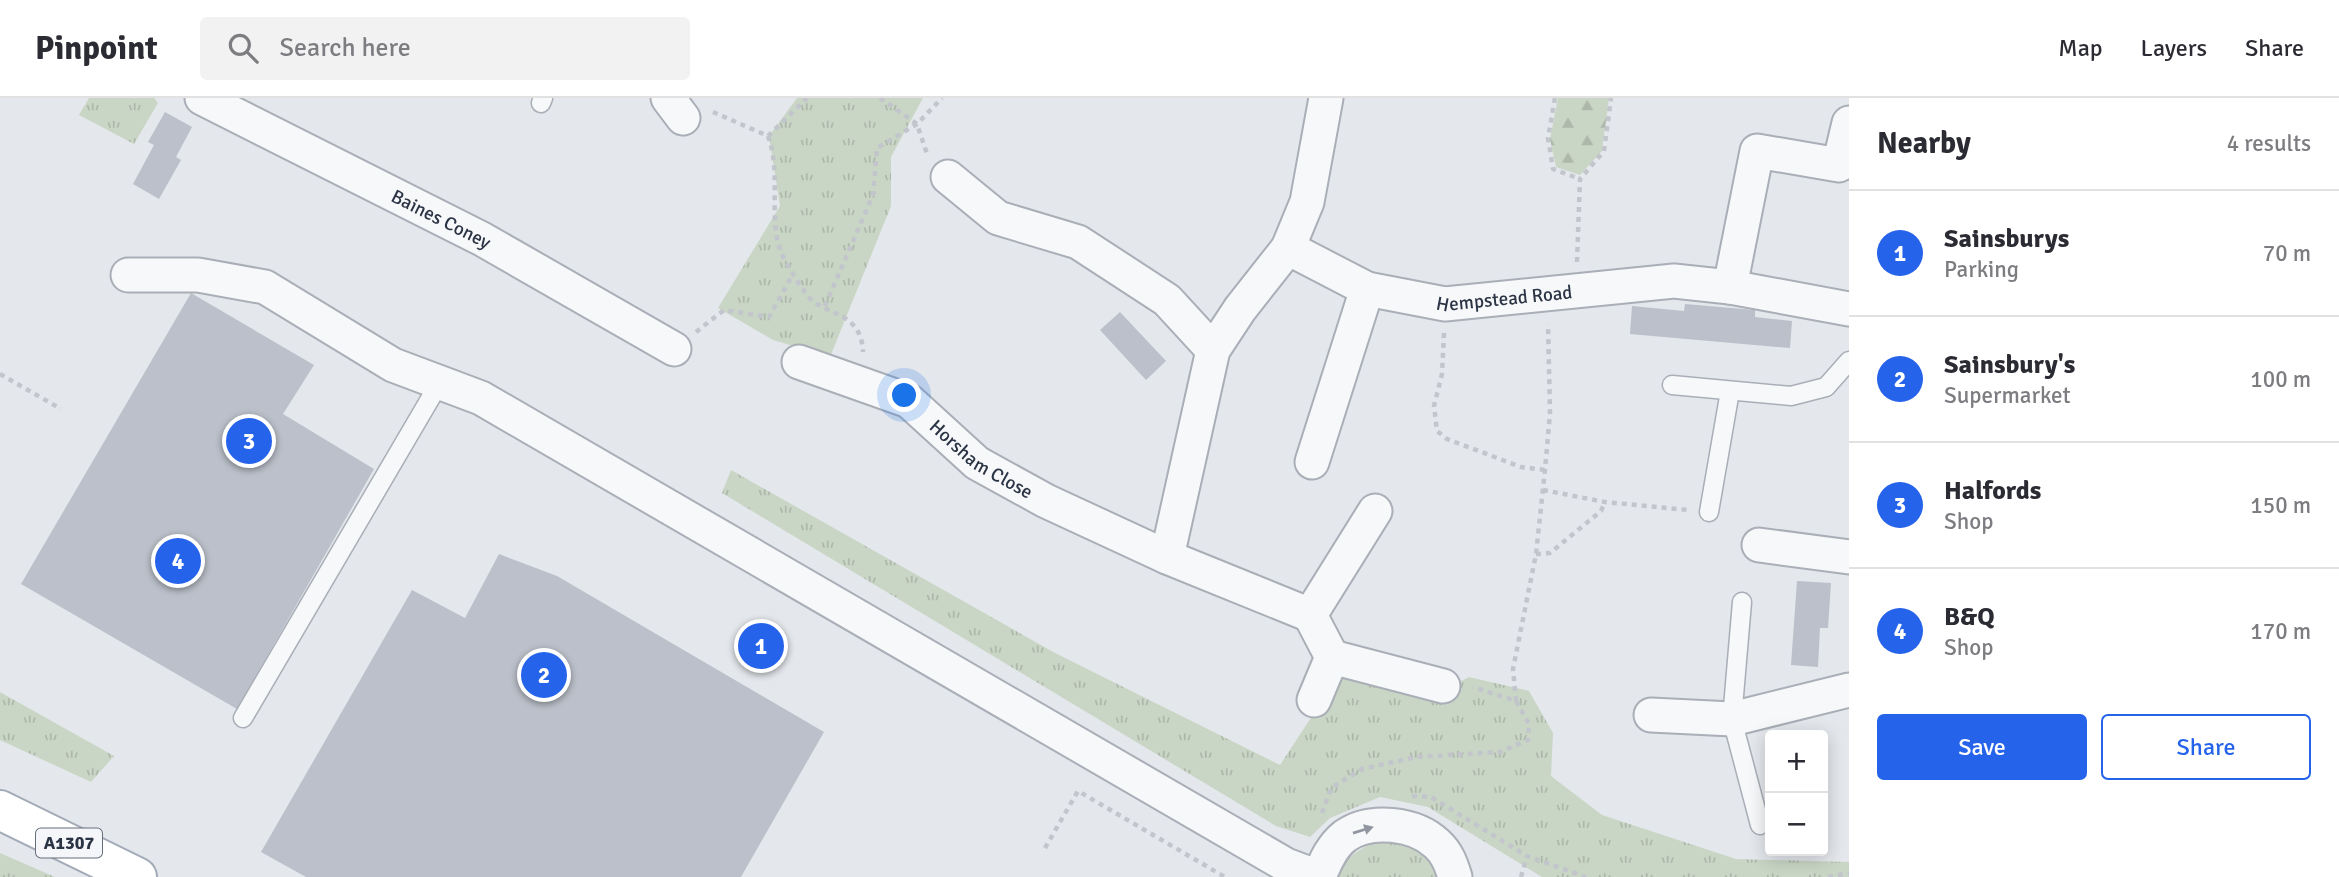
<!DOCTYPE html>
<html lang="en">
<head>
<meta charset="utf-8">
<style>
	body { margin:0; font-family:Signika,sans-serif; background:#f2f2f3; color:#2b2b33 }
	.controls { position:absolute; right:21px; bottom:21px; display:grid; overflow:hidden; border-radius:7px; box-shadow:0 4px 18px #0003 }
	.controls button { width:63px; height:63px; display:grid; place-items:center; padding:0; border:0; border-bottom:2px solid #e1e1e2; background:#fff; color:#2b2b33; font:35px sans-serif }
	.you { position:absolute; left:905px; top:298px; width:24px; height:24px; margin:-18px; border:5px solid #fff; border-radius:50%; background:#1a73e8; box-shadow:0 0 0 10px #1a73e833 }
	.badge { display:grid; place-items:center; width:46px; height:46px; border-radius:50%; background:#2563eb; color:#fff; font-size:23px; font-weight:700 }
	.pin { position:absolute; translate:-50% -50%; border:4px solid #fff; box-shadow:0 2px 7px #0006 }
	.list { margin:0; padding:0; list-style:none }
	h2 { display:flex; justify-content:space-between; align-items:center; height:91px; margin:0; padding:0 28px; font-size:30px }
	h2 small { font-size:23px; font-weight:400; color:#7c7c81 }
	.list li { display:grid; grid-template-columns:46px 1fr auto; gap:21px; align-items:center; box-sizing:border-box; height:126px; padding:0 28px; border-top:2px solid #e1e1e2 }
	.list b { display:block; font-size:26px; white-space:nowrap }
	.list p { margin:0; font-size:23px; white-space:nowrap; color:#7c7c81 }
	.list em { font-size:23px; font-style:normal; color:#7c7c81 }
	.actions { display:flex; gap:14px; padding:21px 28px }
	.actions a { flex:1; padding:16px 0; border:2px solid #2563eb; border-radius:7px; text-align:center; font-size:24px; color:#2563eb }
	.actions .main { background:#2563eb; color:#fff }
	.icon { flex:none; width:38px; height:38px; fill:none; stroke:currentColor; stroke-width:2; stroke-linecap:round; stroke-linejoin:round }
	.map { position:relative; flex:none; width:1849px; height:779px; overflow:hidden }
	header { display:flex; align-items:center; gap:42px; box-sizing:border-box; height:98px; padding:0 35px; background:#fff; border-bottom:2px solid #e1e1e2 }
	header strong { font-size:33px }
	nav { display:flex; gap:38px; margin-inline-start:auto; font-size:24px }
	.search { width:490px; height:63px; background:#f2f2f3; display:flex; align-items:center; gap:18px; box-sizing:border-box; padding:0 24px; border-radius:7px; color:#7c7c81; font-size:26px }
	main { display:flex }
	aside { flex:1; background:#fff }
	.map>svg:first-child { display:block }
	.grass { fill:url(#grass-tufts) }
	.forest { fill:url(#forest-firs) }
	.building { fill:#bbc0ca }
	.lines { fill:none; stroke-linecap:round; stroke-linejoin:round }
	.lane-casing { stroke:#a9aeb7; stroke-width:21 }
	.street-casing { stroke:#a9aeb7; stroke-width:37 }
	.primary-casing { stroke:#a3abb8; stroke-width:42 }
	.path { stroke:#c2c5cb; stroke-width:4.5; stroke-dasharray:5 5; stroke-linecap:butt }
	.lane { stroke:#f7f8fa; stroke-width:18 }
	.street { stroke:#f7f8fa; stroke-width:33 }
	.primary { stroke:#fff; stroke-width:38 }
	.oneway { fill:#9196a0 }
	.labels { text-anchor:middle; stroke-width:7; stroke-linejoin:round; paint-order:stroke }
	.shield { fill:#f4f6f9; stroke:#676e7b; stroke-width:2 }
	.shield-label { font-size:18px; font-weight:bold; fill:#2b3445 }
	.street-label { font-size:19px; fill:#2b3445; stroke:#f4f6f9 }
</style>
</head>
<body>
<header>
<strong>Pinpoint</strong>
<div class="search"><svg class="icon" aria-label="search" viewBox="0 0 24 24"><circle cx="10" cy="10" r="6"/><path d="M15 15l6 6"/></svg>Search here</div>
<nav><a>Map</a><a>Layers</a><a>Share</a></nav>
</header>
<main>
<div class="map">
<svg width="1849" height="779" viewBox="0 0 1849 779">
	<defs>
		<pattern id="grass-tufts" width="24" height="20" patternUnits="userSpaceOnUse" patternTransform="scale(1.75)"><rect width="24" height="20" fill="#c9d6c5"/><path d="M3 7l-1-3M5 7V3M7 7l1-3M15 17l-1-3M17 17v-4M19 17l1-3" fill="none" stroke="#adb8ab"/></pattern>
		<pattern id="forest-firs" width="22" height="20" patternUnits="userSpaceOnUse" patternTransform="scale(1.75)"><rect width="22" height="20" fill="#c9d6c5"/><path d="M5 1l3.5 6h-7zM16 11l3.5 6h-7z" fill="#adb8ab"/></pattern>
	</defs>
	<rect width="100%" height="100%" fill="#e4e7ec"/>
	<g class="grass">
		<polygon points="89,0 154,0 158,5 134,46 79,17"/>
		<polygon points="797,0 923,0 891,59 891,108 830,259 773,242 718,210 780,108 769,38"/>
		<polygon points="731,372 1055,555 1280,667 1320,606 1338,564 1444,592 1469,579 1529,593 1553,635 1551,678 1602,717 1736,761 1849,764 1849,779 1542,779 1428,709 1380,699 1330,720 1310,739 1276,728 722,395"/>
		<polygon points="0,594 114,658 91,684 0,642"/>
		<path d="M 1377,744 C 1403,743 1428,752 1437,779 L 1337,779 C 1344,760 1358,751 1377,744 Z"/>
		<polygon points="0,755 55,779 0,779"/>
	</g>
	<polygon class="forest" points="1558,0 1609,0 1602,53 1580,77 1556,69 1550,41"/>
	<g class="building">
		<polygon points="165,14 192,29 176,59 181,62 159,101 133,86 154,47 148,44"/>
		<polygon points="191,195 314,267 283,316 374,371 237,611 21,486"/>
		<polygon points="1685,206 1755,212 1755,219 1792,223 1790,250 1630,236 1632,208 1684,213"/>
		<polygon points="1120,214 1166,263 1146,282 1100,232"/>
		<polygon points="499,456 557,478 824,634 741,779 306,779 261,754 412,492 465,520"/>
		<polygon points="1797,483 1831,485 1828,530 1820,530 1818,569 1791,567"/>
	</g>
	<g class="lines">
		<g class="lane-casing">
			<g id="lane">
				<polyline points="541,5 543,0"/>
				<polyline points="1672,287 1791,298 1826,289 1849,263"/>
				<polyline points="1709,414 1730,293"/>
				<polyline points="1742,504 1732,621 1760,727"/>
				<polyline points="243,620 440,284"/>
			</g>
		</g>
		<g class="street-casing">
			<g id="street">
				<path id="s1" d="M 202,0 L 482,141 L 674,251"/>
				<polyline points="668,0 683,20"/>
				<polyline points="1849,25 1839,67 1757,53 1730,189 1849,211"/>
				<polyline points="948,79 998,120 1078,144 1167,202 1213,252"/>
				<path id="s2" d="M 1288,150 L 1367,191 L 1445,206 L 1674,183 L 1730,189"/>
				<polyline points="128,177 198,177 265,189 393,267 481,300 1286,767 1318,779"/>
				<path id="s3" d="M 799,264 L 909,303 L 977,365 L 1046,403 L 1167,459 L 1213,252 L 1240,211 L 1288,150 L 1307,104 L 1326,0"/>
				<polyline points="1312,364 1367,191"/>
				<polyline points="1759,447 1849,459"/>
				<polyline points="1167,459 1310,517 1332,559 1314,602"/>
				<polyline points="1310,517 1375,413"/>
				<polyline points="1332,559 1443,588"/>
				<polyline points="1651,617 1732,621 1849,592"/>
				<path d="M 1319,779 C 1325,764 1332,748 1345,738 C 1370,720 1415,725 1437,746 C 1447,755 1451,766 1455,779"/>
			</g>
		</g>
		<g class="primary-casing">
			<polyline id="primary" points="0,712 137,779"/>
		</g>
		<g class="path">
			<polyline points="880,0 917,26 928,59"/>
			<polyline points="1555,0 1548,40 1553,71 1580,81"/>
			<polyline points="713,14 768,38 807,0"/>
			<path d="M 768,38 C 780,70 771,107 777,140 C 780,158 794,178 804,193 C 820,220 861,209 863,254"/>
			<polyline points="1577,164 1580,81 1604,53 1611,0"/>
			<polyline points="825,208 873,97 877,50 917,26 942,0"/>
			<polyline points="696,234 724,212 769,219 793,176"/>
			<polyline points="1444,235 1442,276 1434,308 1437,333 1447,341 1521,369 1545,372"/>
			<polyline points="0,276 61,311"/>
			<polyline points="1543,392 1605,404 1688,412"/>
			<polyline points="1536,456 1550,455 1601,413 1605,404"/>
			<polyline points="1516,603 1513,571 1536,456 1545,372 1550,315 1548,226"/>
			<polyline points="1412,698 1431,699 1527,758 1586,779"/>
			<polyline points="1322,715 1331,690 1362,671 1416,659 1500,654 1528,642 1529,626 1516,603 1473,589"/>
			<polyline points="1045,750 1078,693 1225,779"/>
			<polyline points="1521,779 1527,758"/>
			<polyline points="1828,779 1849,775"/>
		</g>
		<use href="#lane" class="lane"/>
		<use href="#street" class="street"/>
		<use href="#primary" class="primary"/>
	</g>
	<defs><path id="oneway-solid" d="M-6-.8H1V-3.2L6.5 0L1 3.2V.8H-6Z" transform="scale(1.75)"/></defs>
	<use class="oneway" href="#oneway-solid" transform="translate(1363 732) rotate(-17)"/>
	<g class="labels">
		<rect class="shield" x="36" y="730.5" width="66" height="29" rx="5"/>
		<g class="shield-label">
			<text x="69" y="751">A1307</text>
		</g>
		<g class="street-label">
			<text dy="7" stroke="none"><textPath href="#s1" startOffset="268">Baines Coney</textPath></text>
			<text dy="7" stroke="none"><textPath href="#s2" startOffset="228">Hempstead Road</textPath></text>
			<text dy="7" stroke="none"><textPath href="#s3" startOffset="210">Horsham Close</textPath></text>
		</g>
	</g>
</svg>
<div class="controls">
<button>+</button>
<button>−</button>
</div>
<div class="you"></div>
<div class="pin badge" style="left:761px;top:548px">1</div>
<div class="pin badge" style="left:544px;top:577px">2</div>
<div class="pin badge" style="left:249px;top:343px">3</div>
<div class="pin badge" style="left:178px;top:463px">4</div>
</div>
<aside>
<h2>Nearby<small>4 results</small></h2>
<ul class="list">
<li><span class="badge">1</span><div><b>Sainsburys</b><p>Parking</p></div><em>70 m</em></li>
<li><span class="badge">2</span><div><b>Sainsbury's</b><p>Supermarket</p></div><em>100 m</em></li>
<li><span class="badge">3</span><div><b>Halfords</b><p>Shop</p></div><em>150 m</em></li>
<li><span class="badge">4</span><div><b>B&amp;Q</b><p>Shop</p></div><em>170 m</em></li>
</ul>
<div class="actions"><a class="main">Save</a><a>Share</a></div>
</aside>
</main>
</body>
</html>
